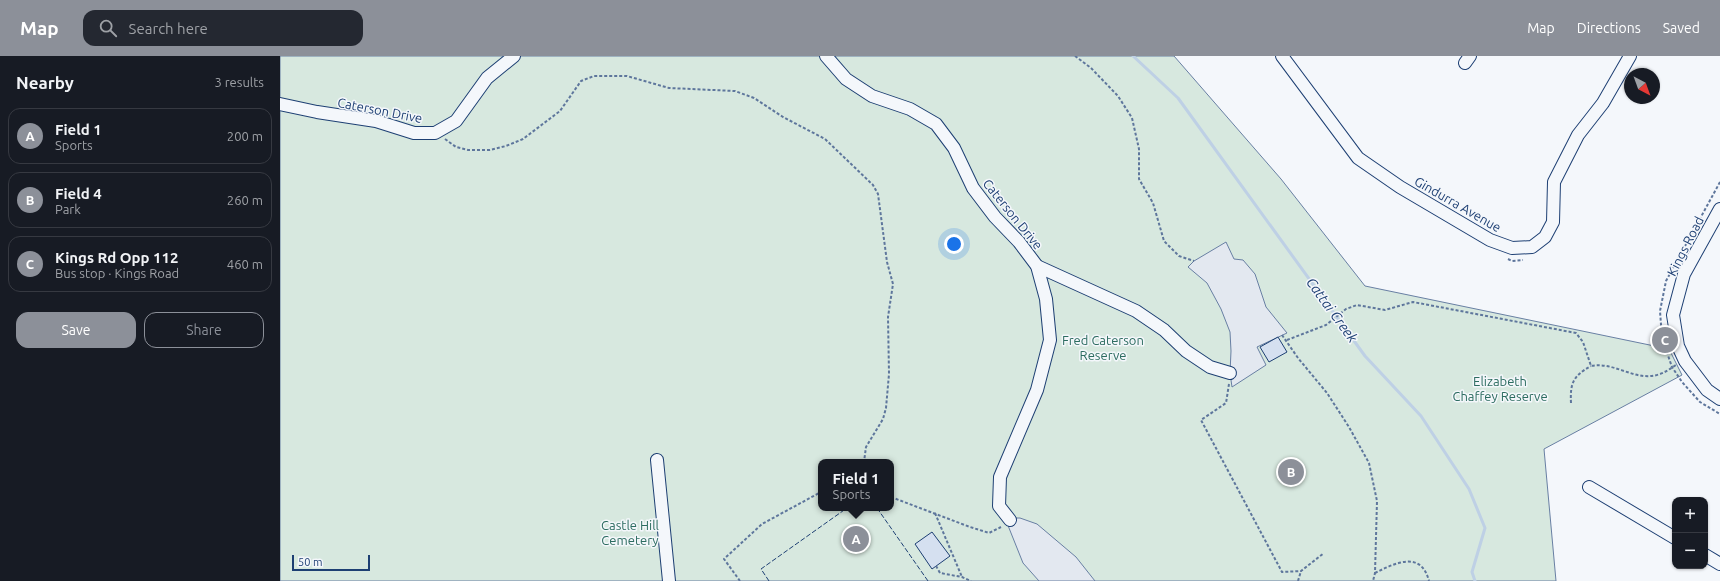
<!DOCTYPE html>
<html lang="en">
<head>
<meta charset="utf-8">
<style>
	body { margin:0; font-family:Ubuntu,sans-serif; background:#242831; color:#f1f3f6 }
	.controls { position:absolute; right:12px; bottom:12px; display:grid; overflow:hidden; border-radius:8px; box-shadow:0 1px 3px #0004 }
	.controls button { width:36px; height:36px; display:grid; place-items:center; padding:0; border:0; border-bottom:1px solid #363941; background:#171b24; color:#f1f3f6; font:20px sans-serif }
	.compass { position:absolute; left:1344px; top:12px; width:36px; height:36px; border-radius:50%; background:#171b24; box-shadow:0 1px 3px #0004; rotate:139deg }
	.scale { position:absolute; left:12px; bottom:10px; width:78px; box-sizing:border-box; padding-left:4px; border:2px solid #1d3f73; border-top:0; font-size:11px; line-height:14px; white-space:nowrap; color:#1d3f73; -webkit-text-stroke:3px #f4f7fb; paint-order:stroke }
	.you { position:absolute; left:674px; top:188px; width:14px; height:14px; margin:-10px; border:3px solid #fff; border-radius:50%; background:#1a73e8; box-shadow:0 0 0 6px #1a73e833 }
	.badge { display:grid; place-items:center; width:26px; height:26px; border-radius:50%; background:#8c9099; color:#fff; font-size:13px; font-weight:700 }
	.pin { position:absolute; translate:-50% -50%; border:2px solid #fff; box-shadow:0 1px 4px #0006 }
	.popup { position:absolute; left:538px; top:403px; width:76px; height:52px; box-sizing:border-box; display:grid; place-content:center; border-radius:8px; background:#171b24; filter:drop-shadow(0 1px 3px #0005); font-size:13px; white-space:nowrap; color:#9ea1a6 }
	.popup b { font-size:15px; color:#f1f3f6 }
	.popup::after { content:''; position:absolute; left:50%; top:100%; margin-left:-8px; border:8px solid transparent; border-top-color:#171b24 }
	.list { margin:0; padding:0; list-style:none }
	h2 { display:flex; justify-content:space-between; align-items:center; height:52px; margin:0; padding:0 16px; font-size:17px }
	h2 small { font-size:13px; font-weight:400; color:#9ea1a6 }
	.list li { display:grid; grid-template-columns:26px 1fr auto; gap:12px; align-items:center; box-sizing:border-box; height:56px; margin:0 8px 8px; padding:0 8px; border:1px solid #363941; border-radius:12px }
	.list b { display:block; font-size:15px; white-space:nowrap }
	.list p { margin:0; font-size:13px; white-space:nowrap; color:#9ea1a6 }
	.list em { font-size:13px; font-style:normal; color:#9ea1a6 }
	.actions { display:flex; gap:8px; padding:12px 16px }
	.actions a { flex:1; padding:9px 0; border:1px solid #8c9099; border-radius:12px; text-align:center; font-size:14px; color:#8c9099 }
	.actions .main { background:#8c9099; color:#fff }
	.icon { flex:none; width:22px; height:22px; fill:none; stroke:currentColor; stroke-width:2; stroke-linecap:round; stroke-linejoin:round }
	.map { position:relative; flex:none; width:1440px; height:525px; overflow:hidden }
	header { display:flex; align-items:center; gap:24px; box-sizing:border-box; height:56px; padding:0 20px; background:#8c9099; color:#fff }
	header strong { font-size:19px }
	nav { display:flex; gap:22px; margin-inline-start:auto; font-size:14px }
	.search { width:280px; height:36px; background:#242831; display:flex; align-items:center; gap:10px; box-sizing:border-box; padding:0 14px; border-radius:12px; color:#9ea1a6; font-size:15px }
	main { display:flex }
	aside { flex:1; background:#171b24 }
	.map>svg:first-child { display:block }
	.green { fill:#d7e8df; stroke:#687fa3; fill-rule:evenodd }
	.parking { fill:#e3e8f0; stroke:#687fa3 }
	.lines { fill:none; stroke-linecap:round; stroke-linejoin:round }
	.stream { stroke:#bed0e5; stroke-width:3 }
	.building { fill:#d5e0f0; stroke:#1d3f73 }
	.minor-casing { stroke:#1d3f73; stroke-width:14 }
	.path { stroke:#5e769c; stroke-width:2; stroke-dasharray:3 2; stroke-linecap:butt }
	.minor { stroke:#f4f7fb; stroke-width:12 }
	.fence { stroke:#1d3f73; stroke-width:1; stroke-dasharray:5 2; stroke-linecap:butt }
	.labels { text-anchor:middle; stroke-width:3; stroke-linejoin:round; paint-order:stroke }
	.street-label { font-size:13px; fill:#1d3f73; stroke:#f4f7fb }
	.park-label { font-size:13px; fill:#2c6c60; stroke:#f4f7fb }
	.water-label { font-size:14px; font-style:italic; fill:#1d3f73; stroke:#f4f7fb }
</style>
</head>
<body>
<header>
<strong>Map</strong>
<div class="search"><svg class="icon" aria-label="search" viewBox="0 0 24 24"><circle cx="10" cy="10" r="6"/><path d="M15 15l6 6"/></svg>Search here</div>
<nav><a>Map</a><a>Directions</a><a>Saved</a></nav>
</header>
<main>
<aside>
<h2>Nearby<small>3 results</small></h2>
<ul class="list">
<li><span class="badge">A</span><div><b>Field 1</b><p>Sports</p></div><em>200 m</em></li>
<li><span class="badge">B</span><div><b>Field 4</b><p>Park</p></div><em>260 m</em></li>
<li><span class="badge">C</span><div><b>Kings Rd Opp 112</b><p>Bus stop · Kings Road</p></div><em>460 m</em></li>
</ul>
<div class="actions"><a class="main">Save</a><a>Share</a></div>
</aside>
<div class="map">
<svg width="1440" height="525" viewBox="0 0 1440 525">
	<rect width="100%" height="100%" fill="#f4f7fb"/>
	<path class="green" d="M 0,0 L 894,0 L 1001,123 L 1085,230 L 1389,293 L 1402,319 L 1264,393 L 1276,525 L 0,525 ZM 541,406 L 611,406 L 611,452 L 541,452 Z"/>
	<g class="parking">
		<polygon points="946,186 954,203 963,204 975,218 986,251 1007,277 977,291 986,309 952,331 950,317 951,295 950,276 941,253 927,227 908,211 914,205"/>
		<polygon points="733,462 740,462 757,468 796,501 815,525 759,525 743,507 727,467"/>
	</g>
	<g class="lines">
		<polyline class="stream" points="853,0 898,42 1085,300 1141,360 1189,433 1205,472 1192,516 1195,525"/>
	</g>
	<g class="building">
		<polygon points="998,281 1007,296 989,306 980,291"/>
		<polygon points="652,476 670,500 652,513 635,488"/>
	</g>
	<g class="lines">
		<g class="minor-casing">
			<g id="minor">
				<polyline points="546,0 566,23 592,40 630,53 656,68 674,92 693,132 715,161 739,186 757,210 766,243 770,284 757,334 720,421 719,450 730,464"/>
				<polyline points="1002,0 1078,102 1120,131 1210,184 1232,192 1252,191 1265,181 1273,166 1274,126 1298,79 1323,47 1350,0"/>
				<polyline points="1185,7 1190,0"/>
				<polyline points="0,48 37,56 96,65 134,77 155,77 176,65 207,22 234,0"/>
				<polyline points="1440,153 1404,218 1393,259 1398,290 1405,305 1427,334 1440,343"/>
				<polyline points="757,210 856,255 884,274 906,295 930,311 950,317"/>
				<polyline points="377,404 389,525"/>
				<polyline points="1309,431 1395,482"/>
				<polyline points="1425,499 1440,508"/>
			</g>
		</g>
		<g class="path">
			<polyline points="795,0 811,12 838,40 852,62 859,93 859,123 873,147 884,185 899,200 914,205"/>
			<polyline points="165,83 176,91 188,94 210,94 226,90 243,83 280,55 301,25 314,20 347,20 389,32 455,35 474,42 503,61 545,83 593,129 598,138 607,206 613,228 608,261 609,318 606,352 603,363 586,391 584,406"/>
			<polyline points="1440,126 1386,225 1380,255 1382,282 1392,311 1402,326 1420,346 1440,358"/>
			<polyline points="1228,203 1232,205 1243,204"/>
			<polyline points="1002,279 1018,302 1047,337 1069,371 1089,407 1097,445 1095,517 1093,525"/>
			<path d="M 1007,284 L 1046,269 L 1066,253 L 1077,249 L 1105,254 L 1133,246 L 1296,277 L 1303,286 L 1311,310 C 1335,305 1356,327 1380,318 C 1386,316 1391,312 1396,309"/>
			<polyline points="949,328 946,347 921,364 1002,516 1021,515 1044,497"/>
			<path d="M 1291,347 C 1290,327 1293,320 1311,310"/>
			<polyline points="611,441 690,471 709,477 721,471"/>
			<polyline points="655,457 682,521"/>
			<polyline points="656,510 660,517 682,521 691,525"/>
			<path d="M 1095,517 C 1115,507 1141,494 1149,525"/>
			<polyline points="460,525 444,503 482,468 541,436"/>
			<polyline points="1018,525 1021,515"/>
		</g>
		<use href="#minor" class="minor"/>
		<g class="fence">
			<polyline points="597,452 648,525"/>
			<polyline points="489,525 481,513 567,452"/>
		</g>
	</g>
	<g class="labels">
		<g class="street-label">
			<text transform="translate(100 54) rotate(11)" y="5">Caterson Drive</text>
			<text transform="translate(1178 148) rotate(30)" y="5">Gindurra Avenue</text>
			<text transform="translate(733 158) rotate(51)" y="5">Caterson Drive</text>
			<text transform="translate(1405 190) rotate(-63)" y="5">Kings Road</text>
		</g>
		<g class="park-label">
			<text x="823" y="289">Fred Caterson<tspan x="823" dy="15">Reserve</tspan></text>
			<text x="1220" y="330">Elizabeth<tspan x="1220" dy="15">Chaffey Reserve</tspan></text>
			<text x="350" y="474">Castle Hill<tspan x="350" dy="15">Cemetery</tspan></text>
		</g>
		<g class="water-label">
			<text transform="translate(1052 254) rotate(54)" y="5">Cattai Creek</text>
		</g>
	</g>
</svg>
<div class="controls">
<button>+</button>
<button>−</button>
</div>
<svg class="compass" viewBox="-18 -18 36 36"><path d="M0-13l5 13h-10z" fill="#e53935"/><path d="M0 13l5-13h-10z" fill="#9ea1a6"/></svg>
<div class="scale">50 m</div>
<div class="you"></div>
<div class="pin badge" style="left:576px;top:483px">A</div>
<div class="popup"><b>Field 1</b>Sports</div>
<div class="pin badge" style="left:1011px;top:416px">B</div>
<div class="pin badge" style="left:1385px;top:284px">C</div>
</div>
</main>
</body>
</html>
